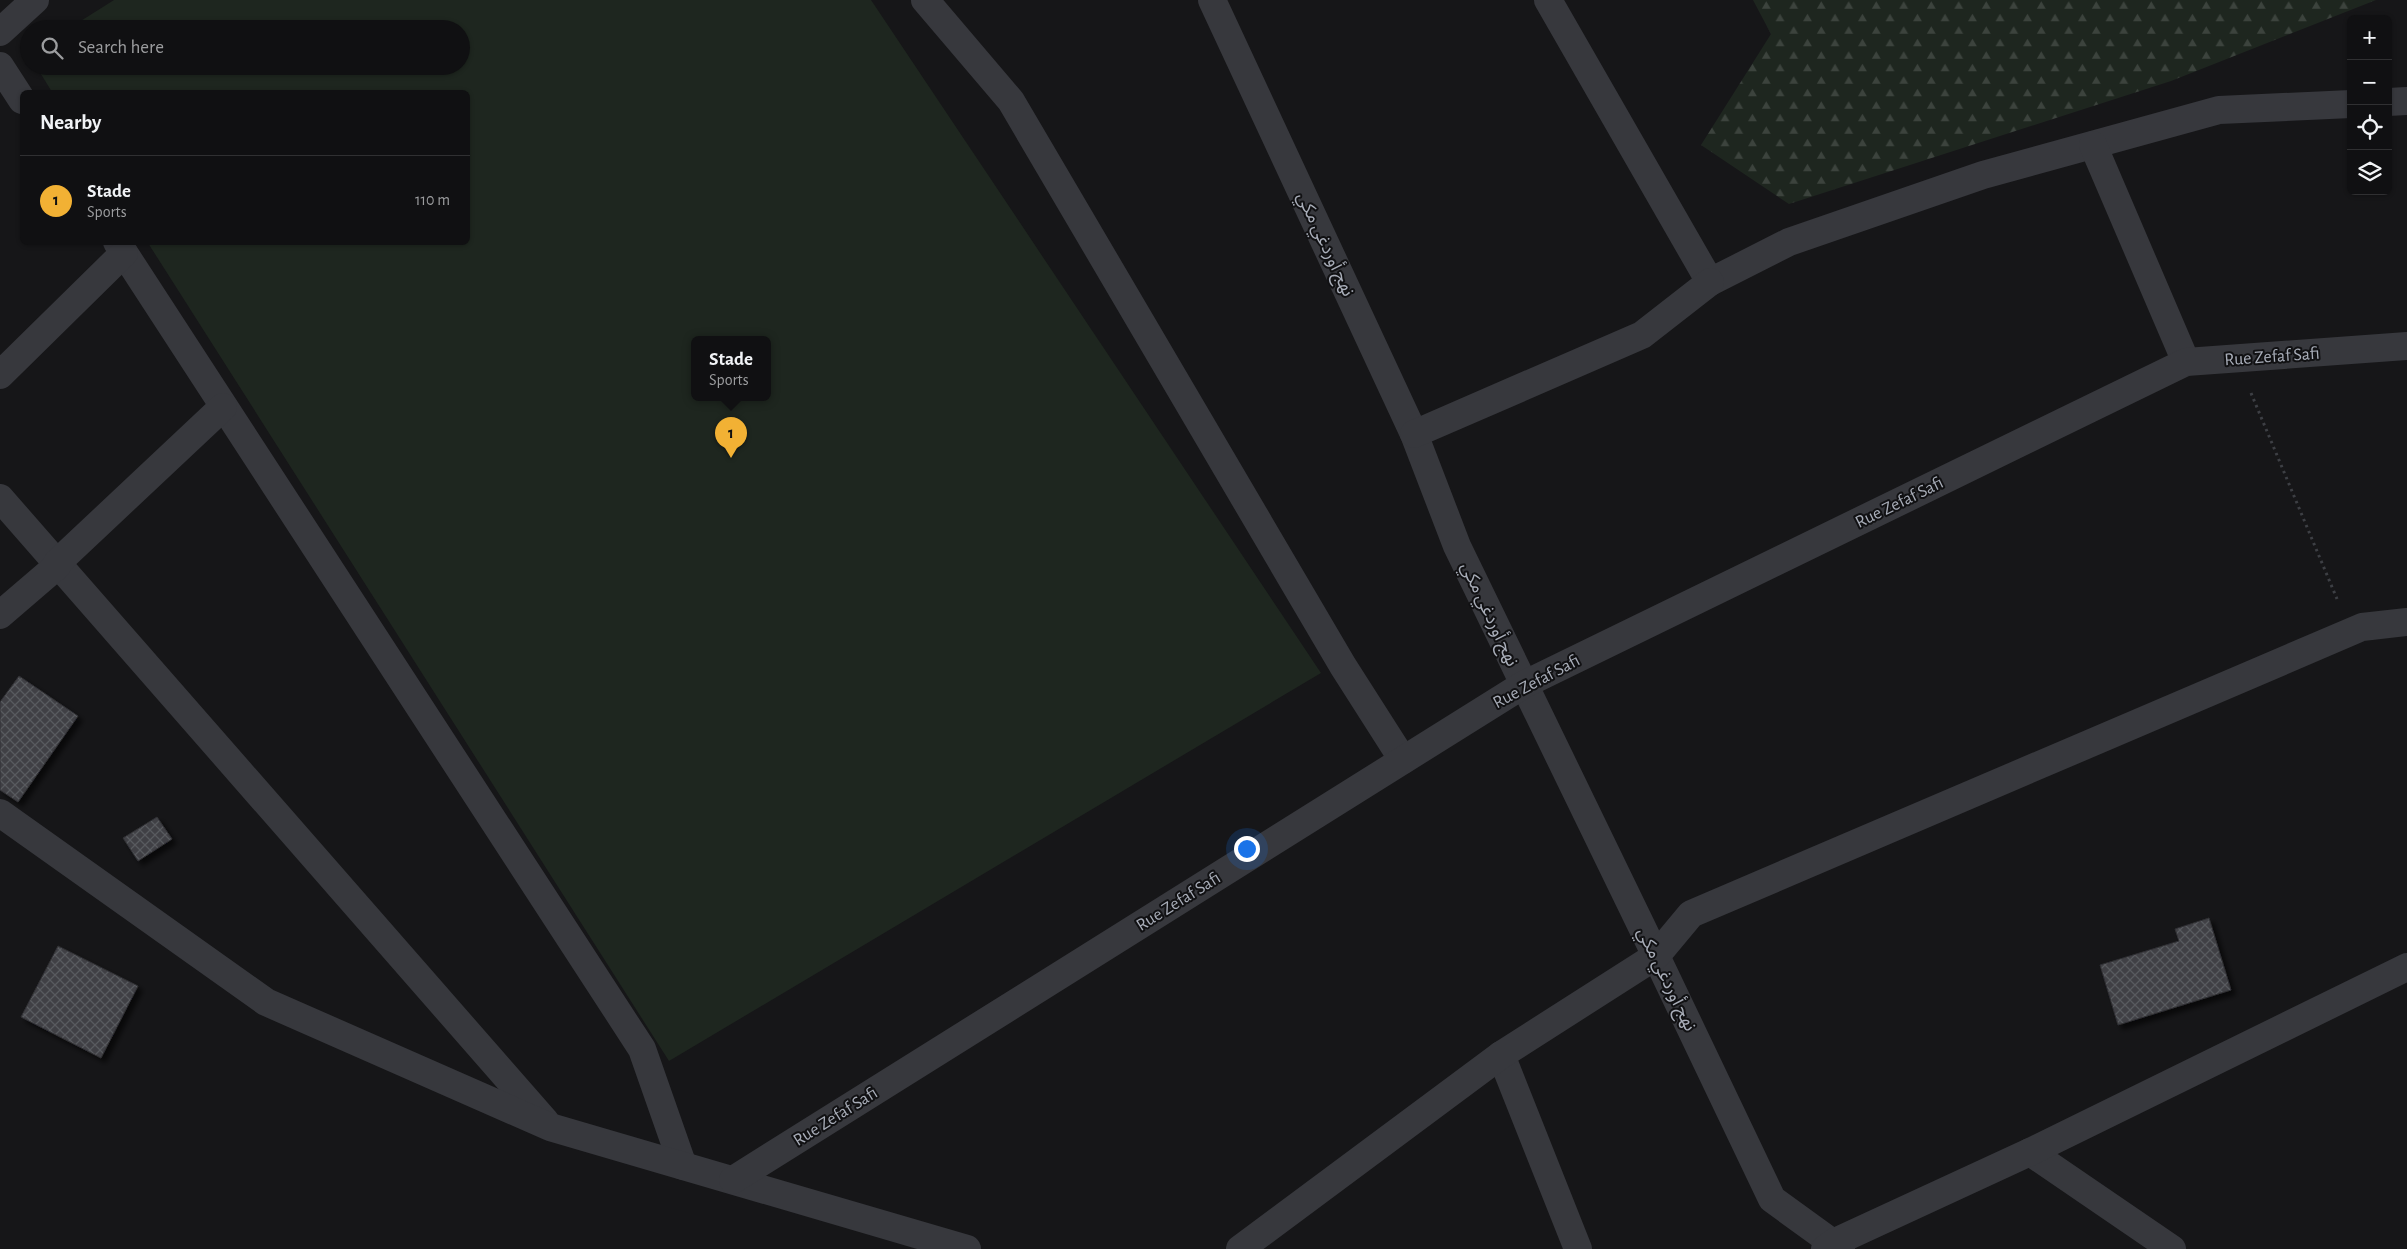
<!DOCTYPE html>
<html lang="en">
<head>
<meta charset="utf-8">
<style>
	body { margin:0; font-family:"Alegreya Sans","Noto Sans Arabic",sans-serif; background:#19191b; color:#f1f3f6 }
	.controls { position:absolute; right:15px; top:15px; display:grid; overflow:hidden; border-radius:8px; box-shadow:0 1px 4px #0004 }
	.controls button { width:45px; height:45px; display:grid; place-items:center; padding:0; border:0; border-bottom:1px solid #303032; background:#101012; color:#f1f3f6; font:25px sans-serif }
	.you { position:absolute; left:1246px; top:848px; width:18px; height:18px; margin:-12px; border:4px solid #fff; border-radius:50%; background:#1a73e8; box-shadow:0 0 0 8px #1a73e833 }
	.badge { display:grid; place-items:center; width:32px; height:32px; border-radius:50%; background:#f2b134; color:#111; font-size:16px; font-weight:700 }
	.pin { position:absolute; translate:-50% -41px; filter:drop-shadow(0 1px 2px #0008) }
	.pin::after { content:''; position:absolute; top:26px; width:18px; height:15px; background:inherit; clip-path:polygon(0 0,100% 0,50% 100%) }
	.popup { position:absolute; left:691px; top:336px; width:80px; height:65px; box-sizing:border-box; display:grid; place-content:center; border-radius:8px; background:#101012; filter:drop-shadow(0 1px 4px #0005); font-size:16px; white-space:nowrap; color:#9c9d9f }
	.popup b { font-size:19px; color:#f1f3f6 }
	.popup::after { content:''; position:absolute; left:50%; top:100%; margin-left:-10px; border:10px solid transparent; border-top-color:#101012 }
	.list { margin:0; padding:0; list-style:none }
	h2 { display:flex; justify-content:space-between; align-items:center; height:65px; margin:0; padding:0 20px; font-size:21px }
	h2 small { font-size:16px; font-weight:400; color:#9c9d9f }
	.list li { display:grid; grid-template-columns:32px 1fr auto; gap:15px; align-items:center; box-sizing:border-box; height:90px; padding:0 20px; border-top:1px solid #303032 }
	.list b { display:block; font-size:19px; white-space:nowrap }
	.list p { margin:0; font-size:16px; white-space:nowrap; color:#9c9d9f }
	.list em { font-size:16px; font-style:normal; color:#9c9d9f }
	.icon { flex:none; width:28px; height:28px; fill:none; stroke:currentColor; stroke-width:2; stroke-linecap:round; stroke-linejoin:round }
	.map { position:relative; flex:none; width:2407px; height:1249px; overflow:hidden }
	.search { position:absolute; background:#101012; box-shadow:0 1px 4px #0004; left:20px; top:20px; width:450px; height:55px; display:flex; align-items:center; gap:12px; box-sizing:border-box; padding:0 18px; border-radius:28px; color:#9c9d9f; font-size:19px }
	.panel { position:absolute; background:#101012; box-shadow:0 1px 4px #0004; left:20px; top:90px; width:450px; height:155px; border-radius:8px }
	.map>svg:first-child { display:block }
	.forest { fill:url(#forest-firs) }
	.garden { fill:#1e261f; fill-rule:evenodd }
	.building { fill:url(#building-cross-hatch); stroke:#303034; filter:url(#shadow) }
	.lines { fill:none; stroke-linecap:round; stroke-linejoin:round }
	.path { stroke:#3d3f44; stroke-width:3; stroke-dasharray:2.5 4; stroke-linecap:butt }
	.minor { stroke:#37383d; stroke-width:28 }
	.labels { text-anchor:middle; stroke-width:4; stroke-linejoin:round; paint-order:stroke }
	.street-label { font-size:18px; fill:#a8adb8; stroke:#111113 }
</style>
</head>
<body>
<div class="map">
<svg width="2407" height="1249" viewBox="0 0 2407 1249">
	<defs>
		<pattern id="forest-firs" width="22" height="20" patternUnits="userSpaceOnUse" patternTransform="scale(1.25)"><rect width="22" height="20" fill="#1e261f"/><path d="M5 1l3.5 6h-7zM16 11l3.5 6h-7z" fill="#3c433d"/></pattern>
		<pattern id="building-cross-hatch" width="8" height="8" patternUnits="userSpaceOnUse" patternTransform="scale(1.25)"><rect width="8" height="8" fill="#404145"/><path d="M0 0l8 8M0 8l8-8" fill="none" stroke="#595a5e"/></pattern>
		<filter id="shadow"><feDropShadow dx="4.5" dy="4.5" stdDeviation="2.5" flood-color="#0009"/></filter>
	</defs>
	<rect width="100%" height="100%" fill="#161618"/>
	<polygon class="forest" points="1753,0 2376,0 2171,81 1789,204 1701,145 1771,34"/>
	<path class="garden" d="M 114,0 L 871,0 L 1321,673 L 669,1061 L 148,243 L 468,242 L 468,92 L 52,92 L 36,66 L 461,66 L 461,29 L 68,29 ZM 695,339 L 767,339 L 767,397 L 695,397 Z"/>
	<g class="building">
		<polygon points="19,676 78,716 18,802 0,790 0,702"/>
		<polygon points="157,817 172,839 138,861 123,838"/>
		<polygon points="2209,918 2231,990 2118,1025 2100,965 2179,941 2175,929"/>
		<polygon points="58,946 138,986 101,1058 21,1017"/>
	</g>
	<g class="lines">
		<polyline class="path" points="2251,393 2337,599"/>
		<g class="minor">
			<polyline points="925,0 1011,101 1343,666 1403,760"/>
			<polyline points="1212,0 1414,434 1457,546 1656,956 1772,1199 1841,1249"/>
			<polyline points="1548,0 1710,282 1789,242 1983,175 2219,110 2351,104"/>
			<polyline points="0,32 35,0"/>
			<polyline points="0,66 22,100"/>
			<polyline points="2388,102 2407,101"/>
			<polyline points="2093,145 2186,362"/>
			<polyline points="117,242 642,1049 683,1166"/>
			<polyline points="0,375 124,253"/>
			<polyline points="1414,434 1642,335 1710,282"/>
			<polyline points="0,498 545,1121"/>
			<polyline points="0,615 57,566 57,563 223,407"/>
			<polyline points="0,813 266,1002 550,1127 967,1249"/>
			<polyline points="1501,1055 1578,1249"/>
			<polyline points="2030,1152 2172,1249"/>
			<polyline points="733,1180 1523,685 2186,362 2407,346"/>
			<polyline points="1240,1249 1501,1055 1656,956 1691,914 2362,627 2407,622"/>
			<polyline points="1825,1249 1833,1243 2030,1152 2407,967"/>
		</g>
	</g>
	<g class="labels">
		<g class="street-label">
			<text transform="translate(1326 244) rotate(65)" y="6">نهج أوردغي مكي</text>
			<text transform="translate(2272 356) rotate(-4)" y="6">Rue Zefaf Safi</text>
			<text transform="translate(1899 502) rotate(-26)" y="6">Rue Zefaf Safi</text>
			<text transform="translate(1490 614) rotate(65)" y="6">نهج أوردغي مكي</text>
			<text transform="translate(1536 681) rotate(-28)" y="6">Rue Zefaf Safi</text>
			<text transform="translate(1178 901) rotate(-32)" y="6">Rue Zefaf Safi</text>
			<text transform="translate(1667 979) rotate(64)" y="6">نهج أوردغي مكي</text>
			<text transform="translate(835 1116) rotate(-32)" y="6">Rue Zefaf Safi</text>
		</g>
	</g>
</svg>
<div class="controls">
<button>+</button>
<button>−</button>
<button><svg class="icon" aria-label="locate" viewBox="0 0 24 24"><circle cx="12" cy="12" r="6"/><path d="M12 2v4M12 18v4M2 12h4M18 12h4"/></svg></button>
<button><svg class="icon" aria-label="layers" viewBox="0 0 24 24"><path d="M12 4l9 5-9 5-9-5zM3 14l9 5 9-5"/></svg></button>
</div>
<div class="you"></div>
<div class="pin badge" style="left:731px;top:458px">1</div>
<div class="popup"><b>Stade</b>Sports</div>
<div class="search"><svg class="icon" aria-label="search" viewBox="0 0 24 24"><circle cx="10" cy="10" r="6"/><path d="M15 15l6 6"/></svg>Search here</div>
<section class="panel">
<h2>Nearby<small></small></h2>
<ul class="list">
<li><span class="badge">1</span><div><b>Stade</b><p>Sports</p></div><em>110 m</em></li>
</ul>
</section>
</div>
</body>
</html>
